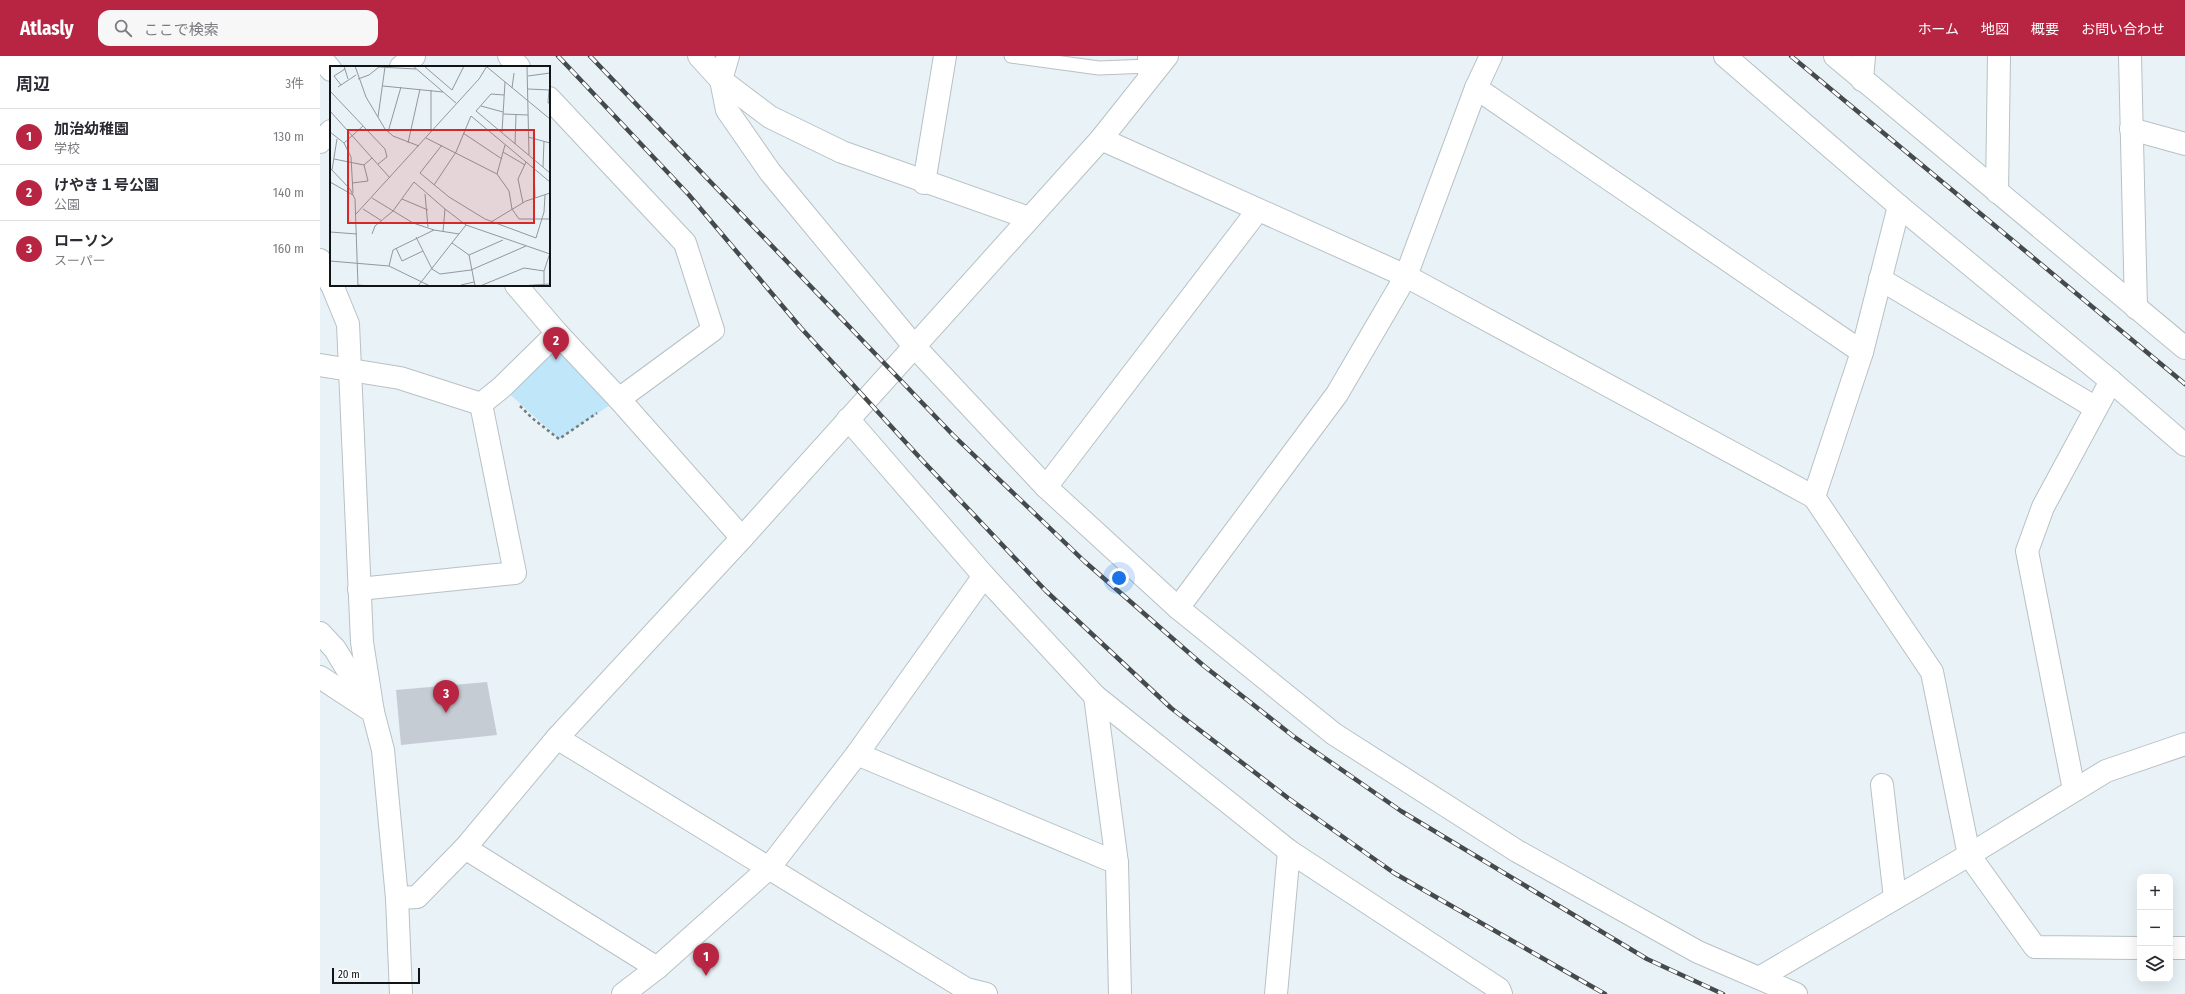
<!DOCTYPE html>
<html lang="ja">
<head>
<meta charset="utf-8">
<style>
	body { margin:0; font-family:"Fira Sans Condensed","Noto Sans JP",sans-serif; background:#f7f7f7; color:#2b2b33 }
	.controls { position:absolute; right:12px; bottom:12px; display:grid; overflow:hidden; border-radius:8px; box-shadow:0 4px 16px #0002 }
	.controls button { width:36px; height:36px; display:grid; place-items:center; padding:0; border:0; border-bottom:1px solid #e1e1e2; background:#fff; color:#2b2b33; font:20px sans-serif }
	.scale { position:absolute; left:12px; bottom:10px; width:88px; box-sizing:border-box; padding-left:4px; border:2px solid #101415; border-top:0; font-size:11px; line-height:14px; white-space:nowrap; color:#101415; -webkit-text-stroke:3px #fff; paint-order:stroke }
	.you { position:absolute; left:799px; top:522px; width:14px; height:14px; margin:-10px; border:3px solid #fff; border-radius:50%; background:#1a73e8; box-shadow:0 0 0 6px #1a73e833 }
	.badge { display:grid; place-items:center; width:26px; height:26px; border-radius:50%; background:#b72542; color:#fff; font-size:13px; font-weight:700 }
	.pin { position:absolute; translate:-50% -33px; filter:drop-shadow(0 1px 2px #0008) }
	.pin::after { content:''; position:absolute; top:21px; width:14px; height:12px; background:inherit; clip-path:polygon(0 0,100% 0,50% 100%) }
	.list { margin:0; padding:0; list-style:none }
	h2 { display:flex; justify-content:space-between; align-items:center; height:52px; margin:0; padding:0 16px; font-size:17px }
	h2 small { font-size:13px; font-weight:400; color:#7c7c81 }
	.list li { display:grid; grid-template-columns:26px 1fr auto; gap:12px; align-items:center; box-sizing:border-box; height:56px; padding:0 16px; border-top:1px solid #e1e1e2 }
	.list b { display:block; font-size:15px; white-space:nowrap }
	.list p { margin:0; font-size:13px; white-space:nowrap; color:#7c7c81 }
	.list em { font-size:13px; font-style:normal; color:#7c7c81 }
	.icon { flex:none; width:22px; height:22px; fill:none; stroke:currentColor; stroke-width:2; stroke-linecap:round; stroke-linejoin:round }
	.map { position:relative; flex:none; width:1865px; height:938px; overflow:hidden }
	header { display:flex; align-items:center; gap:24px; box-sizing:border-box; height:56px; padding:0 20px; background:#b72542; color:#fff }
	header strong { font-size:19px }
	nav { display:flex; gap:22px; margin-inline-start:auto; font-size:14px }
	.search { width:280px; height:36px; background:#f7f7f7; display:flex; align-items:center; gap:10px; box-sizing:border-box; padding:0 14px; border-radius:12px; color:#7c7c81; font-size:15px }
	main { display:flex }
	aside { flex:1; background:#fff }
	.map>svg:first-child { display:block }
	.green { fill:#bfe6f9 }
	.building { fill:#c6ccd3 }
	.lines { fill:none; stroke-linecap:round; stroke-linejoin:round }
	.lane-casing { stroke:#b8c1c5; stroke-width:15 }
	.street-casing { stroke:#b8c1c5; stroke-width:24 }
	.secondary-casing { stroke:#b8c1c5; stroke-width:24 }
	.path { stroke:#757c7e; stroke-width:2.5; stroke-dasharray:3 3; stroke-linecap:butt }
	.lane { stroke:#fff; stroke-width:13 }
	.street { stroke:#fff; stroke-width:22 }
	.secondary { stroke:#fff; stroke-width:22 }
	.rail-casing { stroke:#454a4c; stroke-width:4.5 }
	.rail { stroke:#fff; stroke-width:3; stroke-dasharray:9; stroke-linecap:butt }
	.inset-road { fill:none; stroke:#92999d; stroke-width:1 }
	.view { fill:#d62828; fill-opacity:0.15; stroke:#d62828; stroke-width:2 }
	.inset-edge { fill:none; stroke:#101415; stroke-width:2 }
</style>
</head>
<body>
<header>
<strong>Atlasly</strong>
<div class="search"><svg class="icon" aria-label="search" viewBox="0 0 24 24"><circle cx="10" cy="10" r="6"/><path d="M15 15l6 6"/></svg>ここで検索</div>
<nav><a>ホーム</a><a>地図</a><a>概要</a><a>お問い合わせ</a></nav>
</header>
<main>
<aside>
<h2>周辺<small>3件</small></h2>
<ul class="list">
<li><span class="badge">1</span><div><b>加治幼稚園</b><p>学校</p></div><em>130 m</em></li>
<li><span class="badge">2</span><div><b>けやき１号公園</b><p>公園</p></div><em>140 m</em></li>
<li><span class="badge">3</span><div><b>ローソン</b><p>スーパー</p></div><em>160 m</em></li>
</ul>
</aside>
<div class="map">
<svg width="1865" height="938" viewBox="0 0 1865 938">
	<rect width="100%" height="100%" fill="#e8f2f7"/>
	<polygon class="green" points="237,277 299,343 239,383 182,331"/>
	<polygon class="building" points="167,626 177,679 81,689 76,634"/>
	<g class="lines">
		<g class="lane-casing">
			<polyline id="lane" points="691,0 779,12 829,10"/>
		</g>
		<g class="street-casing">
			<g id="street">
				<polyline points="189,0 199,11"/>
				<polyline points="379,0 401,24 450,61 522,96 709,162"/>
				<polyline points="408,0 401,24 407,54 450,116 594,290 726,431 858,552 1014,678 1197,795 1378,896 1476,938"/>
				<polyline points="1405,0 1579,150 1791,325 1865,389"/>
				<polyline points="1515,0 1865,292"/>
				<polyline points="1810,0 1816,252"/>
				<polyline points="0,1 11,14"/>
				<polyline points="81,11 94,0"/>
				<polyline points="829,20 829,0"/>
				<polyline points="1542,24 1544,0"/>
				<polyline points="1156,32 1542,296"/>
				<polyline points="229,42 365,187 393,274 299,343"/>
				<polyline points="1811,73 1865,88"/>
				<polyline points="781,83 1086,220 1494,441"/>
				<polyline points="0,86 11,75"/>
				<polyline points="604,127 625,0"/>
				<polyline points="1677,136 1679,0"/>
				<polyline points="1579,150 1542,296 1494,441 1612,616 1649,799 1715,891 1820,892"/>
				<polyline points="0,204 11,228"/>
				<polyline points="1560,223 1776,352"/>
				<polyline points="12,229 28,268 42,586 53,656"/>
				<polyline points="196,229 237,277 299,343 422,482"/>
				<polyline points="0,309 80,322 161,348"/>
				<polyline points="528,363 664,520 775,640 969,795"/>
				<polyline points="726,431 938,154"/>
				<polyline points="39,533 195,517 161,348 182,331 237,277"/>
				<polyline points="858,552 1017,338 1086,220 1156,32 1171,0"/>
				<polyline points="0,577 15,593 53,656 63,694 77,842 81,938"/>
				<polyline points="0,621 47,652"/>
				<polyline points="775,640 797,807 800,938"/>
				<polyline points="237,682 646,933 666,938"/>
				<polyline points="537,698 797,807"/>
				<polyline points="1562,729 1575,842"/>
				<polyline points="1754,734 1707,495 1723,451 1791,325"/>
				<polyline points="145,792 337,912"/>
				<polyline points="1850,892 1865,892"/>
				<polyline points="1439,922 1649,799 1786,715 1865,688"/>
				<polyline points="303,938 337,912 449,812 537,698 664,520"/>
				<polyline points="956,938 969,795 1179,933 1181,938"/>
			</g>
		</g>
		<g class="secondary-casing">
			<polyline id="secondary" points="77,842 97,841 145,792 237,682 422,482 781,83 847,0"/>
		</g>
		<polyline class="path" points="200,350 212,362 239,383 277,357"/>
		<use href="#lane" class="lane"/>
		<use href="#street" class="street"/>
		<use href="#secondary" class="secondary"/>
		<g class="rail-casing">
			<g id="rail">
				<polyline points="238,0 369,139 481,272 601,403 726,535 851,652 968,742 1074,817 1285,938"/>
				<polyline points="270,0 633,379 764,505 884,610 973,680 1081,755 1327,903 1403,938"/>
				<polyline points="1471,0 1865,328"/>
			</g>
		</g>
		<use href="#rail" class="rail"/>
	</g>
	<g transform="translate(10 10)">
		<rect width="220" height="220" fill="#e8f2f7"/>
		<path class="inset-road" d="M 14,0 L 18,13M 25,0 L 36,31 L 55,63 L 63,70 L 89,80M 83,0 L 126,37M 94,0 L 122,24 L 134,0M 197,0 L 199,89M 157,1 L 220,53M 198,10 L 220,7M 28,13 L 39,9 L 49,1 L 86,3M 11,19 L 4,10 L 15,3M 53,20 L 113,26M 8,21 L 26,9M 182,22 L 184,7M 198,23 L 220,24M 219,24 L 218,37 L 220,37M 0,25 L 55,83 L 57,91 L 48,98M 174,29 L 161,28 L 146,45 L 220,107M 151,40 L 173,46M 0,45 L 60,112M 173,48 L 198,49M 48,51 L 55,1M 0,66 L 14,77 L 21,91 L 23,127M 58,66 L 71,21M 101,66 L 101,24M 172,66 L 175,16M 133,67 L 172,93M 198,71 L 220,77M 96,72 L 167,108M 14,77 L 33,60M 78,77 L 90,23M 185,78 L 186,49M 112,79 L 90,107 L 119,131 L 155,153 L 206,172 L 214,146 L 215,129M 175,79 L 167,108 L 179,125 L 182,143 L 189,153 L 220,153M 173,86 L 195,99M 4,93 L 34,99M 213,101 L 214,75M 0,102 L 20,123 L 25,133 L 28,220M 204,103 L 205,132M 2,104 L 7,73M 0,116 L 23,129M 22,117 L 38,115 L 34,99 L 42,92M 104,119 L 126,86 L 141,50 L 220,116M 95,128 L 98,161M 42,132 L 83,157 L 104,164 L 129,168M 72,133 L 98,144M 193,137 L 188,113 L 196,96M 33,143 L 52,155M 26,148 L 149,13 L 157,0M 161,156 L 196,135 L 220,127M 0,166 L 27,168M 113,166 L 115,143 L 136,159 L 220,188M 42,168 L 45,160 L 63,145 L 84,116 L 115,143M 86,171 L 102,203 L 110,208 L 141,204 L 196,180M 122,177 L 139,189 L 145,220M 66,182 L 72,195 L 93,185M 139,189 L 173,174M 0,195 L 59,200 L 100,220M 59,200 L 63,184 L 104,164M 28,219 L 40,220M 131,219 L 144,216M 88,220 L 136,159M 150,220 L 194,202 L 214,205M 189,220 L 220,218M 214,220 L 214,205 L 220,187"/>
		<path class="view" d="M 18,64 L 204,64 L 204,157 L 18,157 Z"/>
		<rect width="220" height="220" class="inset-edge"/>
	</g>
</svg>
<div class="controls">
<button>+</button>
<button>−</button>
<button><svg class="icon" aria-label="layers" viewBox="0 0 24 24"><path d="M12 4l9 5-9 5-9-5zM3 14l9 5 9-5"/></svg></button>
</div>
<div class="scale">20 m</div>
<div class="you"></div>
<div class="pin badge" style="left:386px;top:920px">1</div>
<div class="pin badge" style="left:236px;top:304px">2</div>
<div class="pin badge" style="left:126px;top:657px">3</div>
</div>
</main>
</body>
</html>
